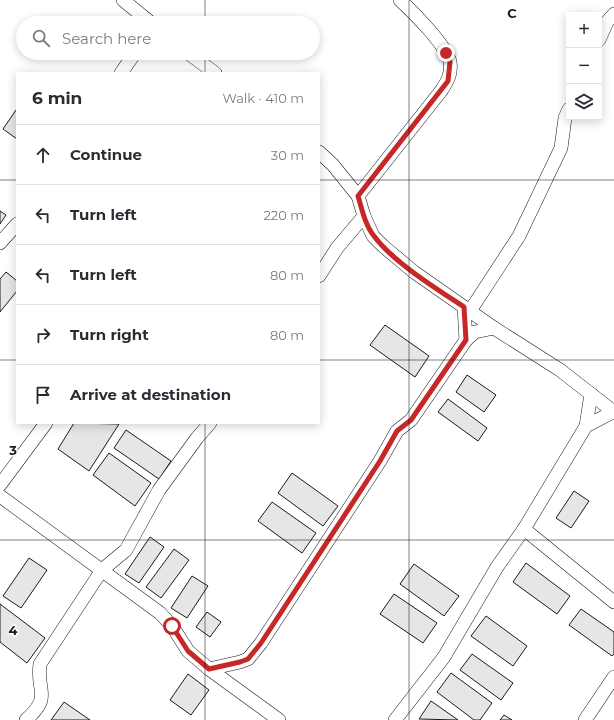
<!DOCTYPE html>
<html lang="en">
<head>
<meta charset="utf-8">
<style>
	body { margin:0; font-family:Montserrat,sans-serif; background:#f7f7f7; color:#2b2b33 }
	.controls { position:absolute; right:12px; top:12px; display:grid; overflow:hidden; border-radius:0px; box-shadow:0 2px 10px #0003 }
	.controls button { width:36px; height:36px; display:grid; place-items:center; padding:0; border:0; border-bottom:1px solid #e1e1e2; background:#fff; color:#2b2b33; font:20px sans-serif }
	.stop { position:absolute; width:12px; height:12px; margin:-9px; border:3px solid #c62828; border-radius:50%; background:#fff }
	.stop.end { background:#c62828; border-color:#fff; box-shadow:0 1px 4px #0008 }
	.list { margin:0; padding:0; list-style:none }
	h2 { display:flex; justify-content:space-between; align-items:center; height:52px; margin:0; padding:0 16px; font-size:17px }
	h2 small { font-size:13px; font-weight:400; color:#7c7c81 }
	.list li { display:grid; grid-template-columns:26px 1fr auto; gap:12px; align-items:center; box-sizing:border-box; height:60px; padding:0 16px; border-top:1px solid #e1e1e2 }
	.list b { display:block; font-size:15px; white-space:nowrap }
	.list em { font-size:13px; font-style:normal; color:#7c7c81 }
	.icon { flex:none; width:22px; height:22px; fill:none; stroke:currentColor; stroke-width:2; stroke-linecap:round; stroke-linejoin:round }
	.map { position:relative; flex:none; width:614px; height:720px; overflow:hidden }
	.search { position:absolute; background:#fff; box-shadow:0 2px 10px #0003; left:16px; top:16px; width:304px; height:44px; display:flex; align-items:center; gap:10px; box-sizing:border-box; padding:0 14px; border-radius:22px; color:#7c7c81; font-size:15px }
	.panel { position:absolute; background:#fff; box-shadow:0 2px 10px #0003; left:16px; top:72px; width:304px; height:352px; border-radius:0px }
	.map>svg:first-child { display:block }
	.building { fill:#e6e6e6; stroke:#1a1a1a }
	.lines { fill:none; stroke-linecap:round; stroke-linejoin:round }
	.street-casing { stroke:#1a1a1a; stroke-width:14 }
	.street { stroke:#fff; stroke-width:13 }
	.route { stroke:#c62828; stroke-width:5 }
	.grid { fill:none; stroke:#1a1a1a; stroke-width:1; stroke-opacity:0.55 }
	.grid-label { font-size:13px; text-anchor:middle; font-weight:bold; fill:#1a1a1a; stroke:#fff; stroke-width:3; stroke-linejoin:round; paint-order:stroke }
</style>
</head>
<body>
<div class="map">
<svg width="614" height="720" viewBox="0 0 614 720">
	<rect width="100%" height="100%" fill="#fff"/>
	<g class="building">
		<polygon points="16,110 17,111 17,139 3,129"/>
		<polygon points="0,211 6,215 0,224"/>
		<polygon points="6,272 17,281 17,291 0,312 0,279"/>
		<polygon points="385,325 429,356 415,377 370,345"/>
		<polygon points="467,375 496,395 484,412 456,392"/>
		<polygon points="448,399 487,428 478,441 438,412"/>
		<polygon points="74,423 119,424 89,471 58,449"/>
		<polygon points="126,430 171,461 159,479 114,448"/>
		<polygon points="109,453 151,483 135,506 93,475"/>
		<polygon points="292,473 338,506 323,526 278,493"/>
		<polygon points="574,491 589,501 571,528 556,518"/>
		<polygon points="272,502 316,533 302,553 258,521"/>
		<polygon points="150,537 164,547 139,583 125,574"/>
		<polygon points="174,549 189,560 161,598 146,587"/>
		<polygon points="29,558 47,570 21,608 3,596"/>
		<polygon points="526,563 570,596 557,614 513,582"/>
		<polygon points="414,564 459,596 444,616 400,584"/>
		<polygon points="192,576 208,586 187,618 171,608"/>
		<polygon points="394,594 437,623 423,643 380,614"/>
		<polygon points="0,604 45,638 27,663 0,642"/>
		<polygon points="581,609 614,632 614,654 612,656 569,625"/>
		<polygon points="207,612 221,622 210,637 196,627"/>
		<polygon points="486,616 527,646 513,666 471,636"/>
		<polygon points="472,654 513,683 501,700 460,670"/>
		<polygon points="451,673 492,703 480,720 474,720 437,692"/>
		<polygon points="188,674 209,690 191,715 170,700"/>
		<polygon points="431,701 458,720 419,719"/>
		<polygon points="64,702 90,720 51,720"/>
		<polygon points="504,715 512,720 500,720"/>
	</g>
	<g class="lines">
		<g class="street-casing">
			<g id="street">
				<polyline points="123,0 151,23"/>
				<polyline points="599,40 607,22 614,14"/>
				<polyline points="188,53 215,73"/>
				<polyline points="121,73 135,53"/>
				<polyline points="319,152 333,165 358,196 364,216 373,236 383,246 414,272 494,328 560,370 614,412"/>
				<path d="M 358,196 L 441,91 C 447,82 452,74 450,62 C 447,46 413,12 400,0"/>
				<polyline points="0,243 17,224"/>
				<polyline points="319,276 337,248 364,216"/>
				<polyline points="464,307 466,340"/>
				<polyline points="470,311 519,236 561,148 565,118 569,109"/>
				<polyline points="586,426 613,412"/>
				<polyline points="0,485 46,423"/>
				<polyline points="0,496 160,613 172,626 188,651 209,669 279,720"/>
				<polyline points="524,529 614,602"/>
				<polyline points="209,669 240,662 248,659 261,643 380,461 397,431 411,420 466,340 475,332 494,328"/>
				<path d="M 26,720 C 53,695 36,693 40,664 L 102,570 L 126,550 L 159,490 L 197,438 L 210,423"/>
				<polyline points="395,720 444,657 497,567 524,529 586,426 591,394"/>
				<polyline points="585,720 614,677"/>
			</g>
		</g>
		<use href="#street" class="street"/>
	</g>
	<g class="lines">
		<path class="route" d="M 172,626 L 188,651 L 209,669 L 240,662 L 248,659 L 261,643 L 380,461 L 397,431 L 411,420 L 466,340 L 464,307 C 437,289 393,262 374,236 C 365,225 362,209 358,196 L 448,81 L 450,62 L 446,53"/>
	</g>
	<path class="grid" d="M 205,0 L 205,23M 409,0 L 409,720M 205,53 L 205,73M 0,180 L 17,180M 319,180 L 614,180M 0,360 L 17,360M 319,360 L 614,360M 205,423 L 205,720M 0,540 L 614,540"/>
	<g class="grid-label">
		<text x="512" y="18">C</text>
		<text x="13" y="455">3</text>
		<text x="13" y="635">4</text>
	</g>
</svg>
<div class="controls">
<button>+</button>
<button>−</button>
<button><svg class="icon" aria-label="layers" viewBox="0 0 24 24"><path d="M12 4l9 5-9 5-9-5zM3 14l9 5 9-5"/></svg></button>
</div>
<div class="stop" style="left:172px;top:626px"></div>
<div class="stop end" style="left:446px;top:53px"></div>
<div class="search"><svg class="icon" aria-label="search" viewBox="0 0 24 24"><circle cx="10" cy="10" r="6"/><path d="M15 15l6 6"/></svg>Search here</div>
<section class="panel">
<h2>6 min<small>Walk · 410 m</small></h2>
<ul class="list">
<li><svg class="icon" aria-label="ahead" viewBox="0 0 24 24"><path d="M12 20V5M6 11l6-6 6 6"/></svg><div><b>Continue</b></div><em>30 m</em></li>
<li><svg class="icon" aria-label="left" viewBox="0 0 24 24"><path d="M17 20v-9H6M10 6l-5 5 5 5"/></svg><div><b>Turn left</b></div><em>220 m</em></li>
<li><svg class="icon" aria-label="left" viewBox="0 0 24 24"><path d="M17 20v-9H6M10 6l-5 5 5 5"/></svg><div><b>Turn left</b></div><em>80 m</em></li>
<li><svg class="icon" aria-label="right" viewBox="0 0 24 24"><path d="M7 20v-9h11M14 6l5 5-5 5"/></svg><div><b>Turn right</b></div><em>80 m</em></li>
<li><svg class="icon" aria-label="arrive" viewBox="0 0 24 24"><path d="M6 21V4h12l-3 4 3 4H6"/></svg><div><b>Arrive at destination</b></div></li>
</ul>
</section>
</div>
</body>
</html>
